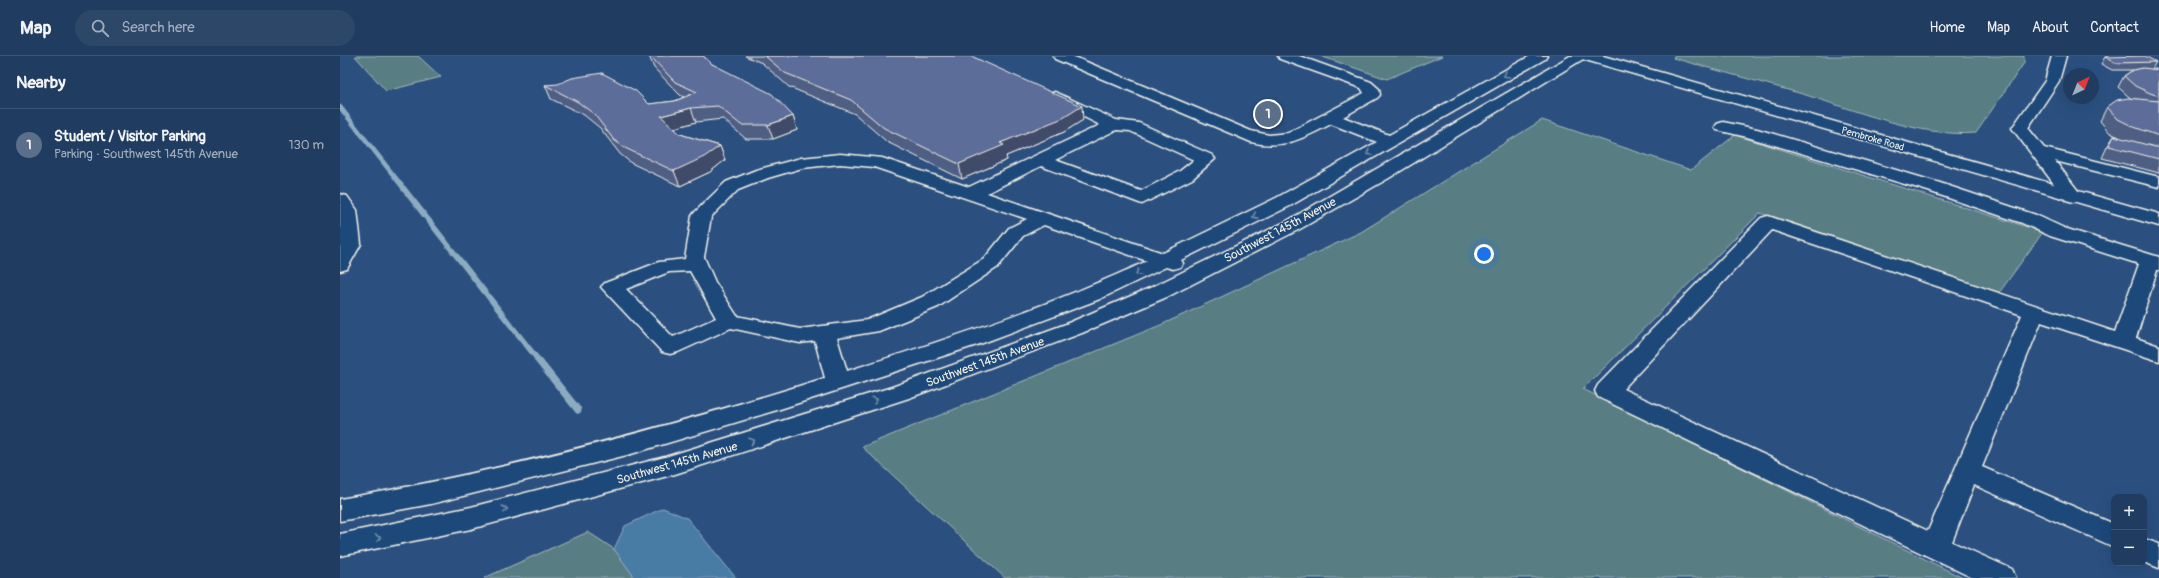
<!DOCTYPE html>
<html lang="en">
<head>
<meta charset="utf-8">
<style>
	body { margin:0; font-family:Pangolin,sans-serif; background:#2d4769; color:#f1f3f6 }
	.controls { position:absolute; right:12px; bottom:12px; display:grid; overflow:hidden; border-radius:8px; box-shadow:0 4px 16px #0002 }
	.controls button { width:36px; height:36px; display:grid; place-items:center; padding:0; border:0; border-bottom:1px solid #3d5675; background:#203c60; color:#f1f3f6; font:20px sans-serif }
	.compass { position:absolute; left:1723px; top:12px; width:36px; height:36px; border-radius:50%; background:#203c60; box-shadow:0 4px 16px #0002; rotate:43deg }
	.you { position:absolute; left:1144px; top:198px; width:14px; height:14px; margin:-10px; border:3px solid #fff; border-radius:50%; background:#1a73e8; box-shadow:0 0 0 6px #1a73e833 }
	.badge { display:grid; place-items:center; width:26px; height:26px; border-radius:50%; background:#8abfa5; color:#fff; font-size:13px; font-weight:700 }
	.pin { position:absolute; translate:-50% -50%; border:2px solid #fff; box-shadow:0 1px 4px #0006 }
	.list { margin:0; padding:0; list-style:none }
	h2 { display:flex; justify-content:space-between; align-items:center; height:52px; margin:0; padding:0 16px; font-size:17px }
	h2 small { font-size:13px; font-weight:400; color:#a2adbd }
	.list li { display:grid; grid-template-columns:26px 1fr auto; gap:12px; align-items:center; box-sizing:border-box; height:72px; padding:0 16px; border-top:1px solid #3d5675 }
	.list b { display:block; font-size:15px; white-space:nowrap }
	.list p { margin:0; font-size:13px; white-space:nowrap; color:#a2adbd }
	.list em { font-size:13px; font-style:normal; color:#a2adbd }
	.icon { flex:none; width:22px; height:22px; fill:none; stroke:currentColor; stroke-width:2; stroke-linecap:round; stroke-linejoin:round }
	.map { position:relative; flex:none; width:1819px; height:522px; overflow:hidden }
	header { display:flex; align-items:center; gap:24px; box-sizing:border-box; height:56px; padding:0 20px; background:#203c60; border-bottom:1px solid #3d5675 }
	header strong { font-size:19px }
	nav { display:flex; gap:22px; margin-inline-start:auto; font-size:14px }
	.search { width:280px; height:36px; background:#2d4769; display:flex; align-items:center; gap:10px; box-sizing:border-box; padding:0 14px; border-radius:22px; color:#a2adbd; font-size:15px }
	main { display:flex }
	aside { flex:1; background:#203c60 }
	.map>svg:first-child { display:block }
	.green { fill:#587e83; stroke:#a6b8b6 }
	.water { fill:#487ca5; stroke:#8dabc0 }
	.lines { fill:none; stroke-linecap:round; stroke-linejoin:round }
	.stream-far2 { stroke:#8dabc0; stroke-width:4.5 }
	.stream-far1 { stroke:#8dabc0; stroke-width:5.5 }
	.stream { stroke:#8dabc0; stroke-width:7 }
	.minor-casing { stroke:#f4f1e8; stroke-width:3 }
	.major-casing { stroke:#f4f1e8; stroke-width:3 }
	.minor { fill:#1f4a7a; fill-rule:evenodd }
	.major { fill:#1f4a7a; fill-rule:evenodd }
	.wall { fill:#505e84; stroke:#f4f1e8 }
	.shaded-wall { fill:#414c6b; stroke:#f4f1e8 }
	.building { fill:#5d6d99; stroke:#f4f1e8 }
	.oneway { stroke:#748da6 }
	.labels { text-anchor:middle; stroke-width:3; stroke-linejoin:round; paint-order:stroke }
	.far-street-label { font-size:10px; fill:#f4f1e8; stroke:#1f4a7a }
	.street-label { font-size:12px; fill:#f4f1e8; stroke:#1f4a7a }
</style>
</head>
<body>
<header>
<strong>Map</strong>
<div class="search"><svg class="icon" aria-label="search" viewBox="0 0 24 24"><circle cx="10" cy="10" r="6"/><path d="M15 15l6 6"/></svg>Search here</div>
<nav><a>Home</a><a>Map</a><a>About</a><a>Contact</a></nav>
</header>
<main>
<aside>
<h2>Nearby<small></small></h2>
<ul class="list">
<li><span class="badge" style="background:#5c6f8a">1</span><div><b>Student / Visitor Parking</b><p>Parking · Southwest 145th Avenue</p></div><em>130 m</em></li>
</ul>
</aside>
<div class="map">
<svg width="1819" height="522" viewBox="0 0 1819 522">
	<rect width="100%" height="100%" fill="#2b5080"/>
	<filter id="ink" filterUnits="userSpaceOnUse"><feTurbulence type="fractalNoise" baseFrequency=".025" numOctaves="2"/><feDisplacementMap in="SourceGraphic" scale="8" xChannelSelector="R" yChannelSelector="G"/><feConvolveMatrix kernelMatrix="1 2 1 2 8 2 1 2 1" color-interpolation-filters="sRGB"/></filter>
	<g filter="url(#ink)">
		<g class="green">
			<polygon points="15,0 78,0 101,21 46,35"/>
			<polygon points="980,0 1102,0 1047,23"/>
			<path d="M 1335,0 L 1684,0 L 1684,7 L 1636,77 C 1581,82 1513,53 1459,37 C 1417,25 1375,14 1333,2 Z"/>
			<polygon points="1202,64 1351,114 1395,79 1703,176 1659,237 1420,157 1243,333 1623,522 665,522 522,391 823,268 1021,176"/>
			<polygon points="248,476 274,493 295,522 144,522"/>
		</g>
		<polygon class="water" points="323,452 347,462 396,522 295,522 274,493 285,470"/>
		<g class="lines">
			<polyline class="stream-far2" points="0,51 65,134"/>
			<polyline class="stream-far1" points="64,133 199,305"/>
			<polyline class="stream" points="198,304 238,354"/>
			<g class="minor-casing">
				<g id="minor">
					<path d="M 713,0 L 732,0 L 911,75 L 929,79 L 948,77 L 1024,37 L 1021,32 L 940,3 L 938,0 L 959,0 L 1031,26 L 1039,33 L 1040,39 L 1037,42 L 1003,61 L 1049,79 L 1190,0 L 1207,0 L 1205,3 L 950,150 L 841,204 L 843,207 L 840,211 L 833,213 L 826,211 L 760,243 L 640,288 L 437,354 L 291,398 L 91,448 L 0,465 L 0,443 C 165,415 325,372 485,322 L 475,285 L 460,287 L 391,272 L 338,296 L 330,298 L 322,296 L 261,231 L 265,227 L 319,206 L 345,203 L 352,160 L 355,156 L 386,126 L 416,114 L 461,102 L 500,98 L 542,102 L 629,131 L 760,69 L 710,44 L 707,41 L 710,38 L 715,36 L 776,64 L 799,67 L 872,99 L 875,103 L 852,123 L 802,148 L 701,110 L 647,137 L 823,197 L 936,142 L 1037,86 L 991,68 C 964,82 943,94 911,86 L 715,3 ZM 776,74 L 790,75 L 854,104 L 840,115 L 801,135 L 715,104 ZM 500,108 L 534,111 L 687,163 L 669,172 L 644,203 L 582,241 L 527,264 L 460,273 L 397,260 L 375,226 L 364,201 L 371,161 L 398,134 L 428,122 L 462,112 ZM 704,169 L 807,205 C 710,250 609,283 507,315 L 497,282 L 539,275 L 598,251 L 658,211 L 683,180 ZM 350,215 L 376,262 L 333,281 L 286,233 L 329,216 Z"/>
					<polygon points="1230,0 1248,0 1049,122 960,173 827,241 742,277 569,342 335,418 131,473 0,500 0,478 131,451 325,401 552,331 726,268 812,231 947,165"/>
					<polygon points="1712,0 1726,0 1719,25 1688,72 1704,92 1819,121 1819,131 1715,105 1742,140 1740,144 1733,146 1726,144 1672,72 1705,25"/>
					<path d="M 1383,66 L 1417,73 L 1600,127 L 1696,159 L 1724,172 L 1819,201 L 1819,214 L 1817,214 L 1796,282 L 1819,290 L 1819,305 L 1701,266 L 1642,411 L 1774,468 L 1774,491 L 1634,429 L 1612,486 L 1672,513 L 1676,522 L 1633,522 L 1258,341 L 1255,335 L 1258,329 L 1421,162 L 1428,160 L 1775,276 L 1799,208 L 1710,180 L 1682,167 L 1588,135 L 1407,81 L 1377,74 L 1375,71 L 1377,68 ZM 1432,174 L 1682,259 L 1588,475 L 1283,333 Z"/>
					<polygon points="0,138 7,140 17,154 21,188 7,213 0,215"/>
					<polygon points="1804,483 1819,488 1819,512 1804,506"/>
				</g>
			</g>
			<g class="major-casing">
				<polygon id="major" points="1240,0 1263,0 1819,158 1819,170 1242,3"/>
			</g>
			<use href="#minor" class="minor"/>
			<use href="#major" class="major"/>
		</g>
		<g class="wall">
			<polygon points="309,0 363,0 372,8 453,60 457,74 433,83 406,83 383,63 356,66 333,72 340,78 380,90 385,104 370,116 340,130 291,107 280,98 260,72 244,59 211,43 205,29 309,48 335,45 344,41 340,39 314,12"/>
			<polygon points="405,0 631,0 743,64 724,76 666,100 667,104 622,123 547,86 515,58 449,31 422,7"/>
			<polygon points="1765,1 1816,6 1812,13 1819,13 1819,117 1762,102 1767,91 1774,80 1779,81 1770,77 1760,65 1767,51 1792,43 1789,41 1778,31 1784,20 1793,14 1772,14 1761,8"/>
		</g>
		<g class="shaded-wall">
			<polygon points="742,50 743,64 724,76 666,100 667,104 622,123 619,108 660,87"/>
			<polygon points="351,52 356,66 327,74 321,60"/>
			<polygon points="453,60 457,74 433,83 428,69"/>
			<polygon points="380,90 385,104 370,116 340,130 334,115"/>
		</g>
		<g class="building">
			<polygon points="310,0 363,0 372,8 432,38 453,60 428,69 401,69 378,50 351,52 321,60 340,78 380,90 364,101 334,115 285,92 274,84 254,58 238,46 205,29 218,28 232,22 262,17 296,35 309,48 335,45 357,36 335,26"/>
			<polygon points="425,0 631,0 742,50 723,62 660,87 664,89 619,108 544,72 511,44 445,17"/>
			<polygon points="1805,0 1816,6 1776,7 1765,1"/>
			<polygon points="1803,12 1819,14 1819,40 1810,37 1795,30 1784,20 1793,14"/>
			<polygon points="1788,42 1819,45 1819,80 1794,71 1778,63 1767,51 1777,44"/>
			<polygon points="1774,80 1819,92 1819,103 1769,90"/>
		</g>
		<defs><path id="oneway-chevron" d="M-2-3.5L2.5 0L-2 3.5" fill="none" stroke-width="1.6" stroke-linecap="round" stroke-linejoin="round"/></defs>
		<g class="oneway">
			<use href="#oneway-chevron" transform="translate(1166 19) rotate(150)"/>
			<use href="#oneway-chevron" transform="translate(1029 97) rotate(150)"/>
			<use href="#oneway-chevron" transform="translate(915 160) rotate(154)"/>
			<use href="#oneway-chevron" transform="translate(798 217) rotate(156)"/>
			<use href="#oneway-chevron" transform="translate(535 344) rotate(-18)"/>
			<use href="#oneway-chevron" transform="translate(412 385) rotate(-17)"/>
			<use href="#oneway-chevron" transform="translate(165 453) rotate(-14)"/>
			<use href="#oneway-chevron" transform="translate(38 482) rotate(-11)"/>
		</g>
	</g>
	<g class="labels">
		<g class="far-street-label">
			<text transform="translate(1533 82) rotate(16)" y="4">Pembroke Road</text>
		</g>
		<g class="street-label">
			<text transform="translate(940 174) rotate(-28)" y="4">Southwest 145th Avenue</text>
			<text transform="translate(645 306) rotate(-20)" y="4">Southwest 145th Avenue</text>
			<text transform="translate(337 407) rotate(-16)" y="4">Southwest 145th Avenue</text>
		</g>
	</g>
</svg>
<div class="controls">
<button>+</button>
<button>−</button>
</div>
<svg class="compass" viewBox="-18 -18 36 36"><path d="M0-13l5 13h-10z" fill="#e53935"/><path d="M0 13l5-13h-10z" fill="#a2adbd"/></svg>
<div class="you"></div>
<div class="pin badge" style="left:928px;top:58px;background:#5c6f8a">1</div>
</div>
</main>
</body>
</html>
